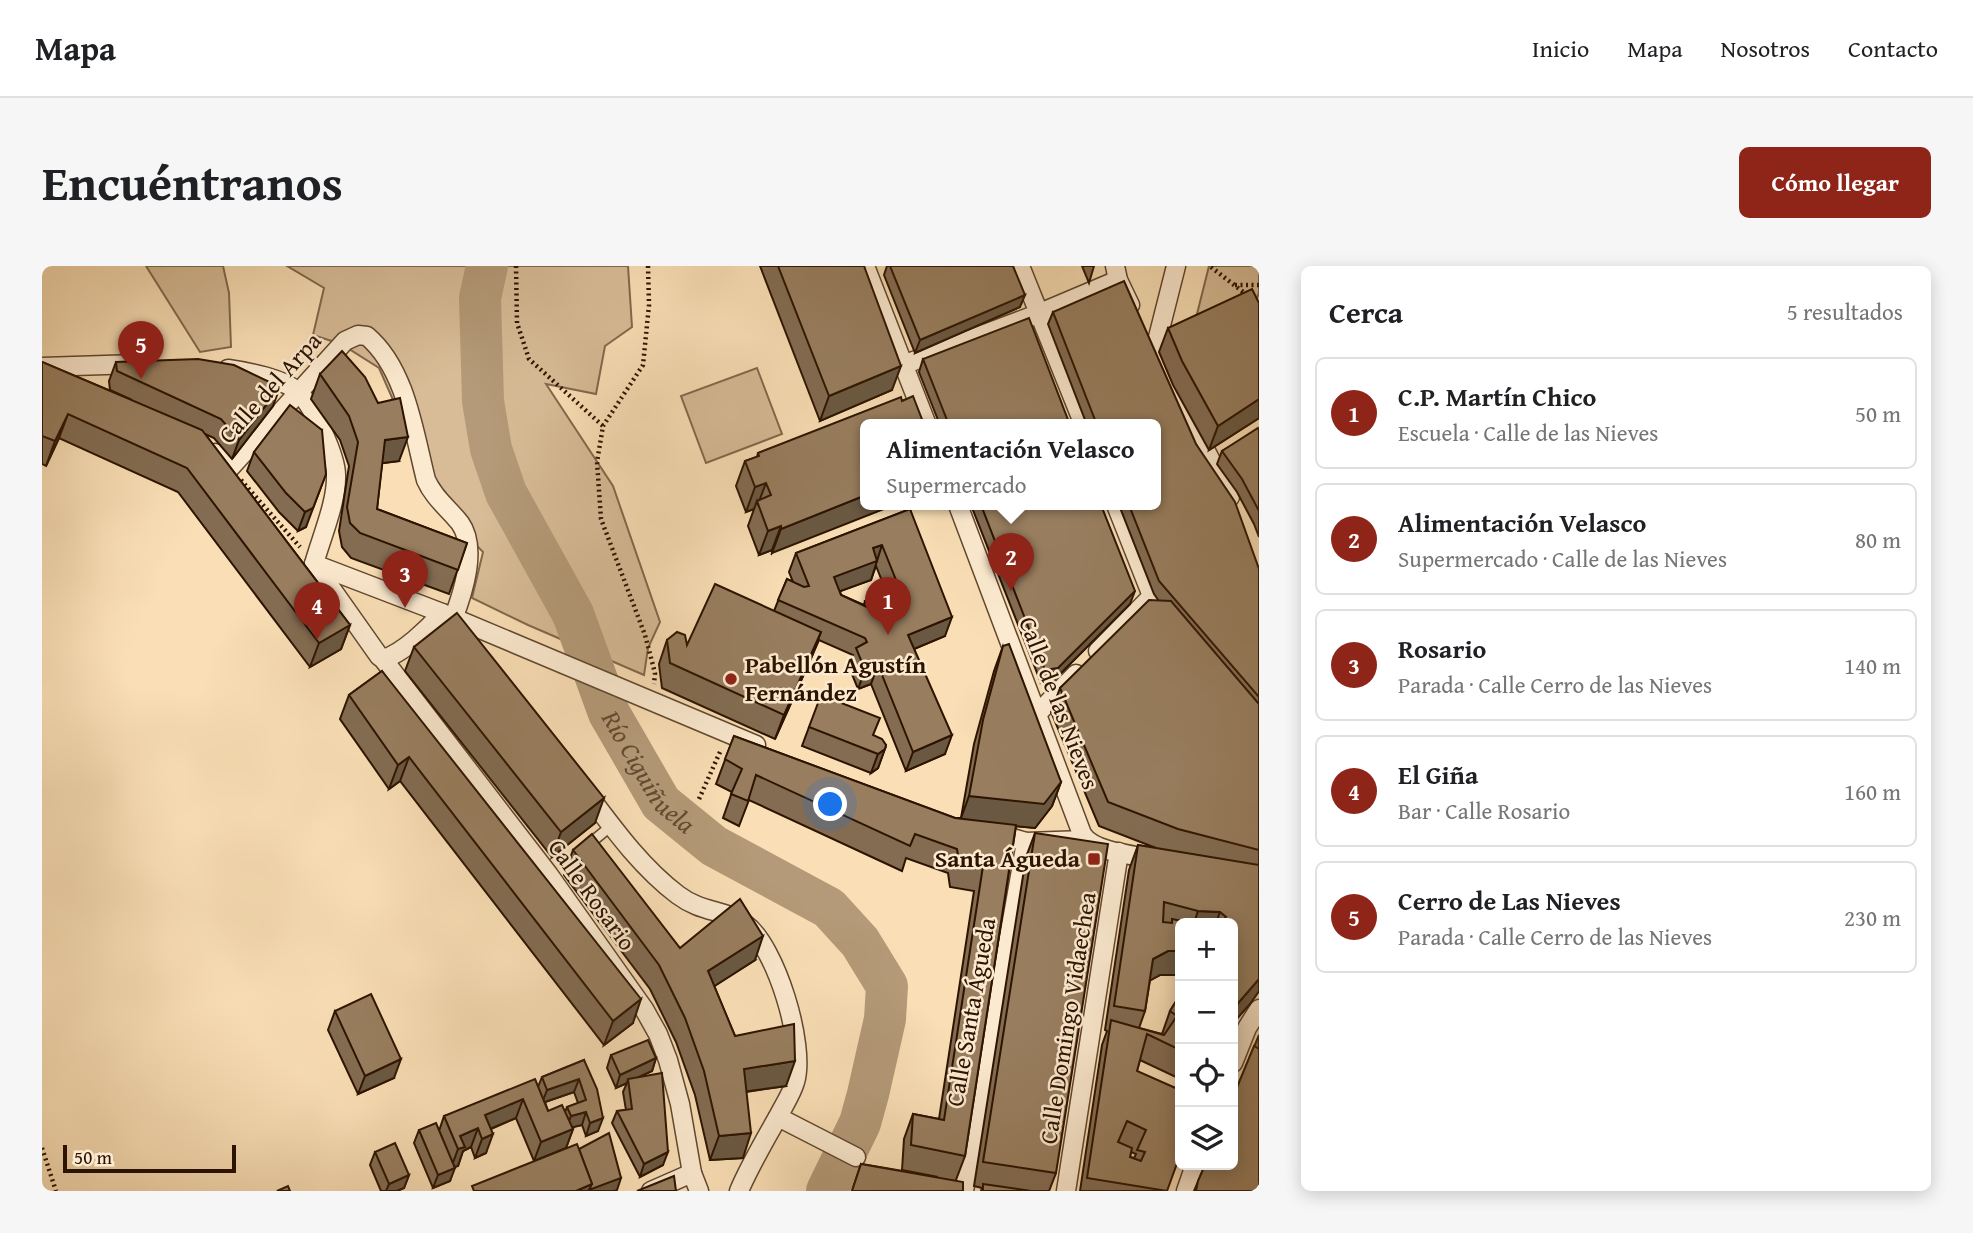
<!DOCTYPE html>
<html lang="es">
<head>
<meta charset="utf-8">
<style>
	body { margin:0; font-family:"Gentium Book Plus",serif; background:#f6f6f6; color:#202124 }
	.controls { position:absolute; right:21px; bottom:21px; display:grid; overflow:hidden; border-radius:10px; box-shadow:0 4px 18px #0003 }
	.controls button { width:63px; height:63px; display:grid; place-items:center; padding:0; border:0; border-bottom:2px solid #e0e0e0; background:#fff; color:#202124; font:35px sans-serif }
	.scale { position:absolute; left:21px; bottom:18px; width:173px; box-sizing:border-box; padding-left:7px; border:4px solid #2d1400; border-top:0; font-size:19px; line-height:24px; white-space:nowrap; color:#2d1400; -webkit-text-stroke:5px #fcead0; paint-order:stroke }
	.you { position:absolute; left:789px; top:539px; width:24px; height:24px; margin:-18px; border:5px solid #fff; border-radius:50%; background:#1a73e8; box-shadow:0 0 0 10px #1a73e833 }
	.badge { display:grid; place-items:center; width:46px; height:46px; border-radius:50%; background:#8f2418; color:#fff; font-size:23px; font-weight:700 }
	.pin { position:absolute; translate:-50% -58px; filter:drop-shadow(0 2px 4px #0008) }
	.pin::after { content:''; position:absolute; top:37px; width:24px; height:21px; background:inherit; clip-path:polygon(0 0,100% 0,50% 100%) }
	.popup { position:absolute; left:818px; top:153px; width:301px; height:91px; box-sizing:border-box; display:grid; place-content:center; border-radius:10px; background:#fff; filter:drop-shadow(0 2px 5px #0005); font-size:23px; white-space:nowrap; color:#757577 }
	.popup b { font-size:26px; color:#202124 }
	.popup::after { content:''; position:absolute; left:50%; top:100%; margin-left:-14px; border:14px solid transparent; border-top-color:#fff }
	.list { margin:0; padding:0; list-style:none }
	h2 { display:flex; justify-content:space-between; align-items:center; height:91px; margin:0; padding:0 28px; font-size:30px }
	h2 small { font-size:23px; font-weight:400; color:#757577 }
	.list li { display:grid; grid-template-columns:46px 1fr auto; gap:21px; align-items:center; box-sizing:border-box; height:112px; margin:0 14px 14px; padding:0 14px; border:2px solid #e0e0e0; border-radius:10px }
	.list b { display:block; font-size:26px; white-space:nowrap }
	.list p { margin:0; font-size:23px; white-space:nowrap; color:#757577 }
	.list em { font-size:23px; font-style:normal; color:#757577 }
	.icon { flex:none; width:38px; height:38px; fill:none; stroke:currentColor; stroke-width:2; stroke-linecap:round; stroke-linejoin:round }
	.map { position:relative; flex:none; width:1217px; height:925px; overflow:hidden; border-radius:10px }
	header { display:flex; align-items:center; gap:42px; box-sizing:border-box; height:98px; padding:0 35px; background:#fff; border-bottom:2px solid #e0e0e0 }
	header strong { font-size:33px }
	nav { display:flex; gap:38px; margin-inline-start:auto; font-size:24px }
	.intro { display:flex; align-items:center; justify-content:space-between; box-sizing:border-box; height:168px; padding:0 42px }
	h1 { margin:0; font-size:49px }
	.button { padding:18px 32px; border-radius:10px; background:#8f2418; color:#fff; font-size:24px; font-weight:700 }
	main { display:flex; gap:42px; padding:0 42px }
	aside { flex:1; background:#fff; border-radius:10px; box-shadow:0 4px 18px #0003 }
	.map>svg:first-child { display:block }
	.green { fill:#d7bc97; stroke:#82684c; stroke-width:2 }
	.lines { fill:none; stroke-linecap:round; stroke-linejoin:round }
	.river { stroke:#b49a78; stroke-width:42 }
	.lane-casing { stroke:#60472e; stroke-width:12 }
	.street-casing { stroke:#60472e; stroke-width:21 }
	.path { stroke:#2d1400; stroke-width:4.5; stroke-dasharray:2 3.5; stroke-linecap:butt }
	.lane { stroke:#fcead0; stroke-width:9 }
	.street { stroke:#fcead0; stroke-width:18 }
	.wall { fill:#836c52; stroke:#2d1400; stroke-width:2; fill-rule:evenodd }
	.shaded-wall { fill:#6a5842; stroke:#2d1400; stroke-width:2 }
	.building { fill:#987e5f; stroke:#2d1400; stroke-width:2; fill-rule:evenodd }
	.poi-dot { fill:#8f2418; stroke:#fcead0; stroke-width:2.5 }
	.labels { text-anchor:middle; stroke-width:5; stroke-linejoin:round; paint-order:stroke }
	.street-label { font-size:24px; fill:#2d1400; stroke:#fcead0 }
	.poi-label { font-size:24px; font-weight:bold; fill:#2d1400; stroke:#fcead0; text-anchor:start }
	.water-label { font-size:26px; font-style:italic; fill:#634a30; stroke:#fcead0 }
</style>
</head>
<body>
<header>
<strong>Mapa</strong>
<nav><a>Inicio</a><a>Mapa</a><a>Nosotros</a><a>Contacto</a></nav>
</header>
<div class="intro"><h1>Encuéntranos</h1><a class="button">Cómo llegar</a></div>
<main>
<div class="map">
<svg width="1217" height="925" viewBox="0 0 1217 925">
	<rect width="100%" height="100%" fill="#fadfb6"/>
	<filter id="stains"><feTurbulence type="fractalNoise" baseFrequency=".00286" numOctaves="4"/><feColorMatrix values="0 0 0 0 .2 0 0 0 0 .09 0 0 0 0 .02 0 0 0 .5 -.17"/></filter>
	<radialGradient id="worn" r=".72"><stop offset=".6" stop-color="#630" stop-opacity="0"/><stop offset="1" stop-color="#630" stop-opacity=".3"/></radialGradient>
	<g class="green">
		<polygon points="104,0 181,0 187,27 189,81 158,86"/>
		<polygon points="245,0 586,0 590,61 563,80 554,128 504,118 571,220 618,356 606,382 602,409 486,359 430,332 441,286 417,261 384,209 337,102 299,78 271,69 282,22"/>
		<polygon points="1167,0 1217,0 1217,26 1211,46 1149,72"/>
		<polygon points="715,102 740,168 664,197 639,130"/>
	</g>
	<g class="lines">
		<path class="river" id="s1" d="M 445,0 L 438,32 L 441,135 L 449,183 L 464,227 L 531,348 L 567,447 L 619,537 L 672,580 L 787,642 L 818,676 L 845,720 L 843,753 L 826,828 L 818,857 L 785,925"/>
		<g class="lane-casing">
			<polyline id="lane" points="546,579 569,560"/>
		</g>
		<g class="street-casing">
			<g id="street">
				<polyline points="823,0 885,159"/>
				<polyline points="978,0 1042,159"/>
				<polyline points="1073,0 1076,14 1088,39"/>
				<polyline points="1112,87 1134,0"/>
				<polyline points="1115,92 1188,231"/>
				<polyline points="861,99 998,47 1076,14"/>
				<polyline points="0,101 95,98"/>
				<path d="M 186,103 C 206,106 242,112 257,127 C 271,140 294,190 294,209 C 295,236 279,272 272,298"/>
				<path d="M 173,187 L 188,202 L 303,75 L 316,69 L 325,70 C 364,103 372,167 384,214 C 392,232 406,242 418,257 C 436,282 421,327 411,353"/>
				<path d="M 916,239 L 1040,568 C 1052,587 1094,589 1116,594"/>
				<polyline points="1074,239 1110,330 1129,352"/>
				<polyline points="272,298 400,347 714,479"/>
				<polyline points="272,298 337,390 341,393 507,609 602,743 616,768 626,794 638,838 650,907 657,925"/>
				<polyline points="1056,385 1110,330"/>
				<path d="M 341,393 C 360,388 387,362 400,347"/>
				<polyline points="995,448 1034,408"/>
				<path d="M 544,526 C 571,562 599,601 636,629 C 660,647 682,643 703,658 C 734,680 764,780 753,816 C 750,827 742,839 737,849 C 723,874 708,899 697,925"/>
				<polyline points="950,566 984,576 1043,574"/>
				<polyline points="1191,797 1205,762 1217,743"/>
				<polyline points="736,851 814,891"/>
				<polyline points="609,925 650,907"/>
				<polyline points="922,925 984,576"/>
				<polyline points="1024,925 1077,586"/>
				<polyline points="1144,925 1153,899"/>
			</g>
		</g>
		<g class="path">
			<polyline points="474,0 475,57 487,93 561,160"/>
			<polyline points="606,0 607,39 601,99 561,160 555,196 559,253 603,369 613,407 612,418"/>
			<polyline points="1169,1 1205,29"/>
			<polyline points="1193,19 1217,19"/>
			<polyline points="199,214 258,281"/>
			<polyline points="657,533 678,486"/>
			<polyline points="0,882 14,925"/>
		</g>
		<use href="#lane" class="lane"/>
		<use href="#street" class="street"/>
	</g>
	<g class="wall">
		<polygon points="718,0 822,0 850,124 778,155"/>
		<polygon points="845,0 971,0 978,41 873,87 842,9"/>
		<polygon points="1040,0 1052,0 1047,17"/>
		<path d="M 1011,46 L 1154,178 L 1217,303 L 1217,725 L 1208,738 L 1191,757 L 1191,657 L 1138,657 L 1138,709 L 1118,709 L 1108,714 L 1103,745 L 1097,762 L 1120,768 L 1128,745 L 1138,729 L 1138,813 L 1098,794 L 1095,805 L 1125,925 L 1038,925 L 1060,779 L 1065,765 L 1063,764 L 1087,604 L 1096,579 L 1114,582 L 1057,560 L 1009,446 L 1018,422 L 1117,335 L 1112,328 L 1077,239 L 1114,239 L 1114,159 L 1045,159 L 1006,58 ZM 1089,886 L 1094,888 L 1092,892 L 1088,891 Z"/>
		<polygon points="1126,62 1217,152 1167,184 1131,119 1117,86"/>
		<polygon points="881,93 1028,159 898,159 877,106"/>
		<polygon points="0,96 90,134 68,124 67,115 74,96 231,140 190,193 172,172 163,168 308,359 299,383 268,401 136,226 17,172 4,200 0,198"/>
		<polygon points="278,108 357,195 340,197 335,243 425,277 407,328 309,292 300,281 297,265 307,200 298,174 269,133"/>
		<polygon points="860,135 730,287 730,284 717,289 706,260 712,243 704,246 694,220 703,195 715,191 716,187"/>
		<polygon points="280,164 264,261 256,265 237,246 205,205 212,186"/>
		<polygon points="1217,164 1217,271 1212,258 1195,226 1175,198 1180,185"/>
		<polygon points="929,239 1059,239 1088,338 1011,415 999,417"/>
		<path d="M 868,243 L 903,370 L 872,383 L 903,488 L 864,505 L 829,418 L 816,423 L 807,401 L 811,389 L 777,374 L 770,390 L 733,473 L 620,422 L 617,398 L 625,374 L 645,379 L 732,345 L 745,313 L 751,316 L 747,306 L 754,287 ZM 834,300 L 844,325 L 823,335 L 822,339 L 799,329 L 798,325 L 829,314 Z"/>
		<polygon points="961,380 1019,516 1010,540 993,562 974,560 923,890 914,914 921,925 810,925 819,898 896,911 860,904 862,873 871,848 897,853 932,625 908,621 906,607 864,592 860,605 707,534 697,560 681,552 690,526 674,518 692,470 913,552 919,552 932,478 952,405"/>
		<polygon points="372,381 553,557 510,591 363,405"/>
		<polygon points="340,405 591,757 562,779 358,515 347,523 298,453 307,429"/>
		<polygon points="767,461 832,470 844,479 836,502 829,507 760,480"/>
		<polygon points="993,567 1014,907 1007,925 939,925 940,922 932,920 984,591"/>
		<polygon points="531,584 638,682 713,694 672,720 693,770 744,820 704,826 701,892 668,894 653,829 634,776 608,723 522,609"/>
		<polygon points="293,745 352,812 316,828 286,764"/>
		<polygon points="1217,769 1217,925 1152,925 1163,899"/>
		<polygon points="569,789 614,792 610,805 597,811 621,899 598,911 570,857 575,845 584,844 581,826 585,817 574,822 565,802"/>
		<path d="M 542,794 L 556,865 L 544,870 L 540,859 L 530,861 L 531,863 L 524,882 L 492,895 L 474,852 L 449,863 L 444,887 L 433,892 L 429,881 L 421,885 L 416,900 L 412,901 L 408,915 L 391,922 L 372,877 L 377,864 L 397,865 L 402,850 L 496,821 L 500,811 ZM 532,826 L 536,837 L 525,841 L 523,846 L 506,845 L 503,836 Z"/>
		<polygon points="333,886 367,909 362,922 355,925 339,925 328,899"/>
	</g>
	<g class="shaded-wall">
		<polygon points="983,29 978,41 873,87 878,74"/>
		<polygon points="859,100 850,124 778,155 787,130"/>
		<polygon points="238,121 231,140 190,193 197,174"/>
		<polygon points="1217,133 1217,152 1167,184 1176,160"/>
		<polygon points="26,148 17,172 4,200 13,175"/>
		<polygon points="366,171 357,195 334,198 343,174"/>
		<polygon points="284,208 264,261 256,265 263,246"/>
		<polygon points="724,217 716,238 715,235 712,243 704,246 713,221"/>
		<polygon points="824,229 824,239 852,239 730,287 739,263"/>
		<polygon points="739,260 730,284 717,289 726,265"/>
		<polygon points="840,279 829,314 785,330 792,311 831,282"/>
		<polygon points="1093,325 1088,338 1011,415 999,417 1003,404"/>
		<polygon points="910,351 903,370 860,388 866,369"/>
		<polygon points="308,359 299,383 268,401 277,377"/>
		<polygon points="779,366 770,390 733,473 742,449"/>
		<polygon points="836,399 829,418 816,423 823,404"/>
		<polygon points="910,469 903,488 864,505 871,486"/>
		<polygon points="843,483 836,502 829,507 836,488"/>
		<polygon points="367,491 358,515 347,523 356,499"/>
		<polygon points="1019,516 1010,540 993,562 918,555 927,530"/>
		<polygon points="562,532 553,557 510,591 519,566"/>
		<polygon points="1156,645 1178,646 1174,657 1152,657"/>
		<polygon points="721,670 713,694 657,730 666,705"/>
		<polygon points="1126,685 1138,685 1138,709 1118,709 1102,718 1111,693"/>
		<polygon points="1217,713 1217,725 1208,738 1191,757 1191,743"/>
		<polygon points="599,733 591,757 562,779 571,755"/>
		<polygon points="614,792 610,805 586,816 586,813 585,817 574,822 578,809"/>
		<polygon points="359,793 352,812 316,828 323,810"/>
		<polygon points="753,795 744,820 693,827 702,803"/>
		<polygon points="537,813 532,826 500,837 505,824"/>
		<polygon points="481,833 474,852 438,867 443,849"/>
		<polygon points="544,846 540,859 524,863 529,850"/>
		<polygon points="561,852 556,865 544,870 548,857"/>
		<polygon points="436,862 429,881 421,885 416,900 409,902 416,883 418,870"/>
		<polygon points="531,863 524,882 492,895 499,876"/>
		<polygon points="709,867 701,892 668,894 677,870"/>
		<polygon points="451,868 444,887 433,892 440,873"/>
		<polygon points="626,886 621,899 598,911 602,898"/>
		<polygon points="413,902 408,915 391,922 396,909"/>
		<polygon points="367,909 362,922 355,925 344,925 347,918"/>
		<polygon points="579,912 575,924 573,925 534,925 550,918"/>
	</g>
	<g class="building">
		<polygon points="736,0 822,0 859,100 787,130"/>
		<polygon points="848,0 971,0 983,29 878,74"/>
		<polygon points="1082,15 1154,178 1193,236 1217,303 1217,431 1117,315 1087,239 1114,239 1114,159 1055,159 1011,46"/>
		<polygon points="1210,23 1217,37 1217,133 1176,160 1140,95 1126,62"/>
		<polygon points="987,52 1028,159 907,159 881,93"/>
		<polygon points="300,85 323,111 336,137 358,132 366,171 343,174 335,243 425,277 416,304 318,267 308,257 305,241 316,176 307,150 278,108"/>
		<polygon points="156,93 192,99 238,121 197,174 179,153 75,105 74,96"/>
		<polygon points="0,96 160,164 308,359 277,377 145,202 26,148 13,175 0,170"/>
		<polygon points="871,130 881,156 873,159 824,159 824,229 739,263 739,260 726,265 715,235 729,229 724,217 713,221 703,195 717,190 716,187 859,131 860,135"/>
		<polygon points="248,139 280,164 284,208 271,242 263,246 244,227 212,186"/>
		<polygon points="1216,162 1217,164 1217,245 1200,213 1180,185"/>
		<polygon points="939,239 1059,239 1093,325 1016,402 1003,404"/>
		<path d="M 868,243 L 910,351 L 866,369 L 910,469 L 871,486 L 836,399 L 823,404 L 814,382 L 825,376 L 823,372 L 736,334 L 745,313 L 762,321 L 767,320 L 754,287 ZM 840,279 L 856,319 L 823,335 L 827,342 L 799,329 L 792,311 L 835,295 L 831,282 Z"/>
		<polygon points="673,318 779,366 742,449 628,397 625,374 635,366 643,369 645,379"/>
		<polygon points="1107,334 1129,335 1217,438 1217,584 1136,563 1066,536 1018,422"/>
		<polygon points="415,347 562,532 519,566 372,381"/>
		<polygon points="967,378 1019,516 1002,538 927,530 941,454 961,380"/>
		<polygon points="340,405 599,733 571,755 367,491 356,499 307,429"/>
		<polygon points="779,429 838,452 831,469 840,473 844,479 843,483 836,488 767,461"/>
		<polygon points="692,470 913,552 974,559 923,890 869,879 871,848 902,854 941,600 917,596 915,583 873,568 868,580 714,509 706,535 689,528 700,503 683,493"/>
		<polygon points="993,567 1066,578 1014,907 941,896"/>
		<polygon points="550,568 638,682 698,633 721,670 666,705 693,770 752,758 753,795 702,803 709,867 677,870 662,805 643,752 617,699 531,584"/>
		<polygon points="1096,579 1217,599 1217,713 1191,743 1191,657 1179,657 1184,651 1178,646 1156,645 1122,636 1121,656 1130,657 1130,653 1150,657 1138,657 1138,685 1126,685 1111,693 1103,745 1072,740"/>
		<polygon points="329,728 359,793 323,810 293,745"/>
		<path d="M 1138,729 L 1138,784 L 1105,768 L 1095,805 L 1138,824 L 1138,889 L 1125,925 L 1045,912 L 1069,754 L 1122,769 L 1135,750 L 1128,745 ZM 1085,855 L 1104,864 L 1095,884 L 1103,886 L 1099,895 L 1088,891 L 1090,882 L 1076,876 Z"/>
		<polygon points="606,774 614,792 578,809 569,789"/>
		<polygon points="1212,780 1217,783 1217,925 1154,925 1156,915 1163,899 1191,899 1191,831"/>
		<polygon points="542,794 555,823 561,852 548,857 544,846 529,850 525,841 544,834 537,813 505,824 500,811"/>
		<polygon points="620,807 626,886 602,898 575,845 590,843 586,813"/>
		<polygon points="493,813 506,845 520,839 531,863 499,876 481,833 443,849 451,868 440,873 436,862 418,870 423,881 416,883 402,850"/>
		<polygon points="394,857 413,902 396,909 377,864"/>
		<polygon points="567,867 579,912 547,924 550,918 537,883"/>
		<polygon points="353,877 367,909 347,918 333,886"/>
		<polygon points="535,878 550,918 534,925 432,925 430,920"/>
		<polygon points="819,898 921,916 921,925 810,925"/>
		<polygon points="632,910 634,925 595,925"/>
		<polygon points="941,918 989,925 941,925"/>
		<polygon points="246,920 248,925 235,925"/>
	</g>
	<g class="poi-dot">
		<circle cx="689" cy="413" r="7"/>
		<rect x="1045" y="586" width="14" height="14" rx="3.5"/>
	</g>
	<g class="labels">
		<g class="street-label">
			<text transform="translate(228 122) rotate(-48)" y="8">Calle del Arpa</text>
			<text transform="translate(1017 437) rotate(69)" y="8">Calle de las Nieves</text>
			<text transform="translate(550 629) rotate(54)" y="8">Calle Rosario</text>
			<text transform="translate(929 746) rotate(-80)" y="8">Calle Santa Águeda</text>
			<text transform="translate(1026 752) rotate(-81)" y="8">Calle Domingo Vidaechea</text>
		</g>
		<g class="poi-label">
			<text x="703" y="407">Pabellón Agustín<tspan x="703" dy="28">Fernández</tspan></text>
			<text x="1038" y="601" text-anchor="end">Santa Águeda</text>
		</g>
		<g class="water-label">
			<text dy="9" stroke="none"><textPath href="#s1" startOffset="546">Río Ciguiñuela</textPath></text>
		</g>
	</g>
	<rect width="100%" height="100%" filter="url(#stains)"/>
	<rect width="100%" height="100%" fill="url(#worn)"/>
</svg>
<div class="controls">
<button>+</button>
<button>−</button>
<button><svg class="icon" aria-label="locate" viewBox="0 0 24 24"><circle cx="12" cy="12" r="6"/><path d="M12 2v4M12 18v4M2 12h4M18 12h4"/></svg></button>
<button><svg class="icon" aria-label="layers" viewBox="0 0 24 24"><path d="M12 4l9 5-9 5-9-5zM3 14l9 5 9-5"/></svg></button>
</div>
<div class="scale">50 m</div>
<div class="you"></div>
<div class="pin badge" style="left:846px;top:369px">1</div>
<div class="pin badge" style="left:969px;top:325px">2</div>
<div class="popup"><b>Alimentación Velasco</b>Supermercado</div>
<div class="pin badge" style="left:363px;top:342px">3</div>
<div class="pin badge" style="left:275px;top:374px">4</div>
<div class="pin badge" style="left:99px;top:113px">5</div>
</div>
<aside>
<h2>Cerca<small>5 resultados</small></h2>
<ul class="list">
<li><span class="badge">1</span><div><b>C.P. Martín Chico</b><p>Escuela · Calle de las Nieves</p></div><em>50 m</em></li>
<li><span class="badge">2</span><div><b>Alimentación Velasco</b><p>Supermercado · Calle de las Nieves</p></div><em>80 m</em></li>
<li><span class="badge">3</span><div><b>Rosario</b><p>Parada · Calle Cerro de las Nieves</p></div><em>140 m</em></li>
<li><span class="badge">4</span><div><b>El Giña</b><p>Bar · Calle Rosario</p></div><em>160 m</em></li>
<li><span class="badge">5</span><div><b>Cerro de Las Nieves</b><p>Parada · Calle Cerro de las Nieves</p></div><em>230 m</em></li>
</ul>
</aside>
</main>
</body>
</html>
